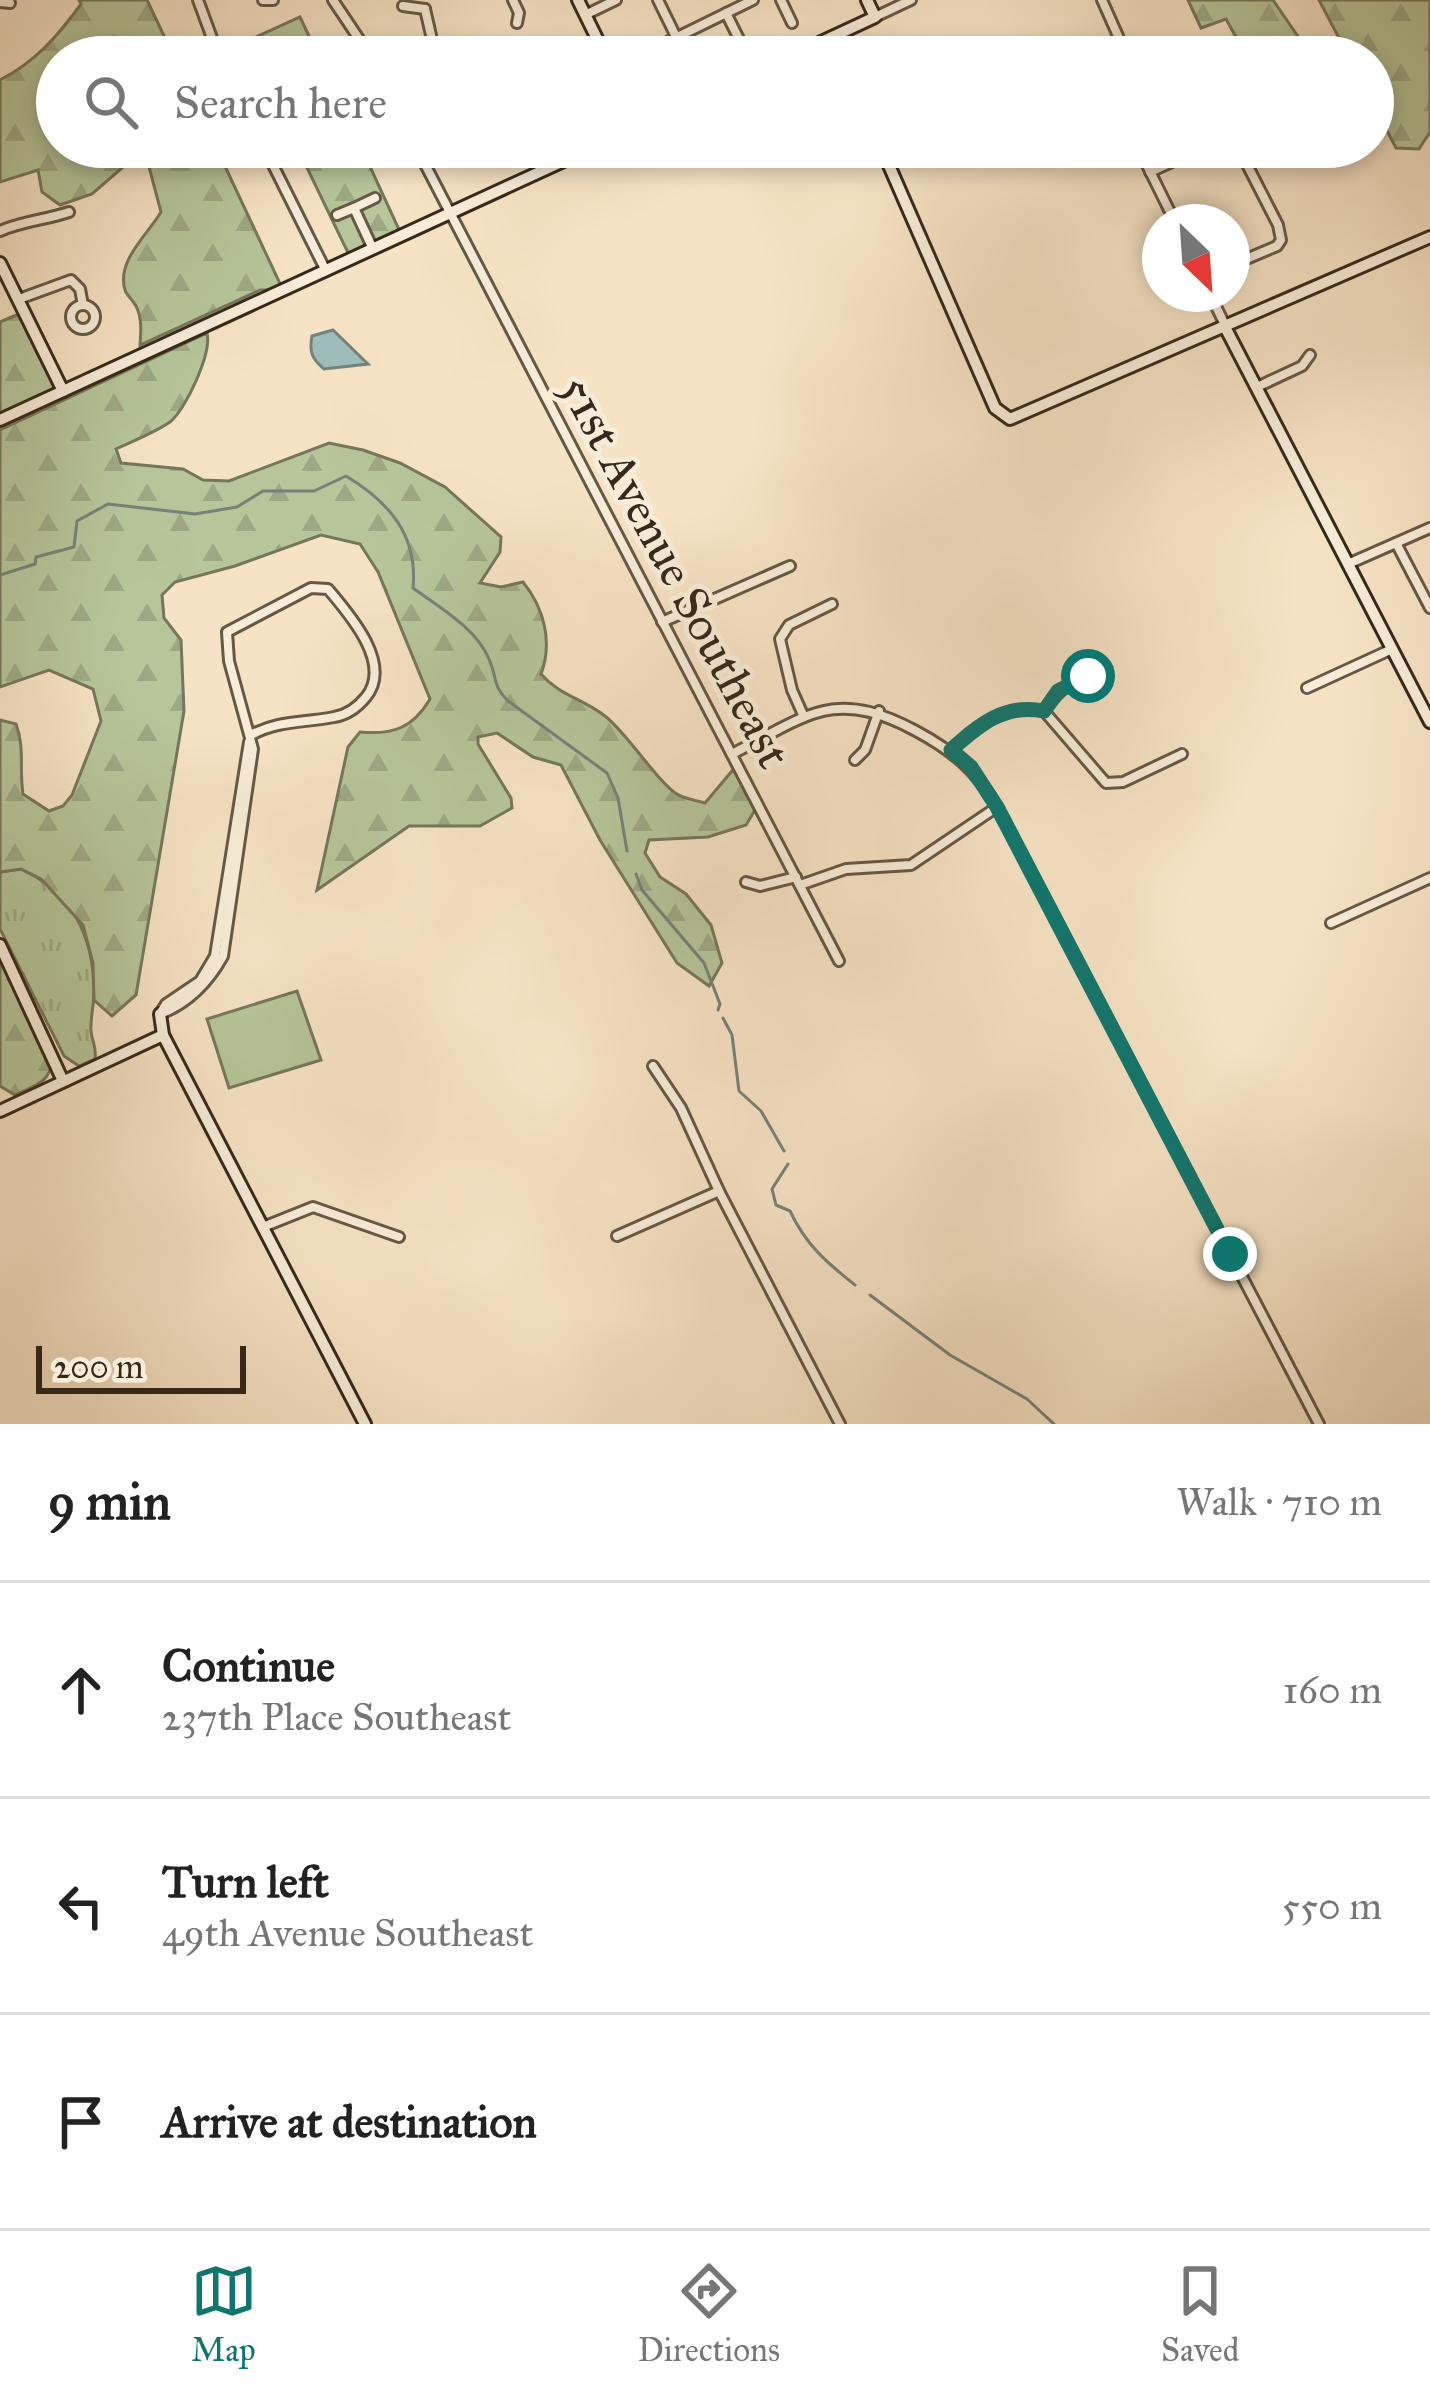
<!DOCTYPE html>
<html lang="en">
<head>
<meta charset="utf-8">
<style>
	body { margin:0; font-family:"IM FELL Great Primer",serif; background:#f6f6f6; color:#222 }
	.compass { position:absolute; left:1142px; top:204px; width:108px; height:108px; border-radius:50%; background:#fff; box-shadow:0 6px 18px #0003; rotate:155deg }
	.scale { position:absolute; left:36px; bottom:30px; width:210px; box-sizing:border-box; padding-left:12px; border:6px solid #36291a; border-top:0; font-size:33px; line-height:42px; white-space:nowrap; color:#36291a; -webkit-text-stroke:9px #f9edd9; paint-order:stroke }
	.stop { position:absolute; width:36px; height:36px; margin:-27px; border:9px solid #0f766e; border-radius:50%; background:#fff }
	.stop.end { background:#0f766e; border-color:#fff; box-shadow:0 3px 12px #0008 }
	.list { margin:0; padding:0; list-style:none }
	h2 { display:flex; justify-content:space-between; align-items:center; height:156px; margin:0; padding:0 48px; font-size:51px }
	h2 small { font-size:39px; font-weight:400; color:#767676 }
	.list li { display:grid; grid-template-columns:78px 1fr auto; gap:36px; align-items:center; box-sizing:border-box; height:216px; padding:0 48px; border-top:3px solid #e0e0e0 }
	.list b { display:block; font-size:45px; white-space:nowrap }
	.list p { margin:0; font-size:39px; white-space:nowrap; color:#767676 }
	.list em { font-size:39px; font-style:normal; color:#767676 }
	.icon { flex:none; width:66px; height:66px; fill:none; stroke:currentColor; stroke-width:2; stroke-linecap:round; stroke-linejoin:round }
	.map { position:relative; flex:none; width:1430px; height:1424px; overflow:hidden }
	.search { position:absolute; background:#fff; box-shadow:0 6px 18px #0003; left:36px; right:36px; top:36px; height:132px; display:flex; align-items:center; gap:30px; box-sizing:border-box; padding:0 42px; border-radius:66px; color:#767676; font-size:45px }
	.sheet { height:804px; background:#fff }
	nav { display:flex; justify-content:space-around; align-items:center; box-sizing:border-box; height:168px; border-top:3px solid #e0e0e0; background:#fff; font-size:33px; color:#767676 }
	nav a { display:grid; justify-items:center; gap:6px }
	nav .on { color:#0f766e }
	.map>svg:first-child { display:block }
	.grass { fill:url(#grass-tufts); stroke:#76775a; stroke-width:3 }
	.forest { fill:url(#forest-firs); stroke:#76775a; stroke-width:3 }
	.pitch { fill:#b6c59a; stroke:#76775a; stroke-width:3 }
	.water { fill:#9ebdbb; stroke:#74827b; stroke-width:3 }
	.lines { fill:none; stroke-linecap:round; stroke-linejoin:round }
	.stream { stroke:#74827b; stroke-width:3 }
	.street-casing { stroke:#665845; stroke-width:14 }
	.secondary-casing { stroke:#36291a; stroke-width:16 }
	.street { stroke:#f9edd9; stroke-width:8 }
	.secondary { stroke:#f9edd9; stroke-width:10 }
	.route { stroke:#0f766e; stroke-width:15 }
	.labels { text-anchor:middle; stroke-width:10; stroke-linejoin:round; paint-order:stroke }
	.street-label { font-size:48px; fill:#36291a; stroke:#f9edd9 }
</style>
</head>
<body>
<div class="map">
<svg width="1430" height="1424" viewBox="0 0 1430 1424">
	<defs>
		<pattern id="grass-tufts" width="24" height="20" patternUnits="userSpaceOnUse" patternTransform="scale(3)"><rect width="24" height="20" fill="#b6c59a"/><path d="M3 7l-1-3M5 7V3M7 7l1-3M15 17l-1-3M17 17v-4M19 17l1-3" fill="none" stroke="#9da984"/></pattern>
		<pattern id="forest-firs" width="22" height="20" patternUnits="userSpaceOnUse" patternTransform="scale(3)"><rect width="22" height="20" fill="#b6c59a"/><path d="M5 1l3.5 6h-7zM16 11l3.5 6h-7z" fill="#9da984"/></pattern>
	</defs>
	<rect width="100%" height="100%" fill="#f6e3c5"/>
	<filter id="stains"><feTurbulence type="fractalNoise" baseFrequency=".00167" numOctaves="4"/><feColorMatrix values="0 0 0 0 .2 0 0 0 0 .09 0 0 0 0 .02 0 0 0 .5 -.17"/></filter>
	<radialGradient id="worn" r=".72"><stop offset=".6" stop-color="#630" stop-opacity="0"/><stop offset="1" stop-color="#630" stop-opacity=".3"/></radialGradient>
	<path class="grass" d="M 21,869 C 73,893 94,938 94,993 C 94,1005 90,1019 91,1031 C 92,1042 97,1047 95,1059 L 79,1066 L 64,1056 L 0,929 L 0,872 Z"/>
	<g class="forest">
		<path d="M 79,0 L 147,0 L 174,57 L 57,57 L 57,147 L 216,147 L 283,290 L 260,290 L 140,345 C 141,332 142,317 136,306 C 133,300 127,296 125,290 C 116,261 148,234 161,212 L 148,163 L 137,155 L 92,194 L 60,205 L 42,192 L 38,170 L 0,182 L 0,80 C 35,62 58,36 81,4 Z"/>
		<polygon points="1188,0 1273,0 1312,57 1247,57 1226,19 1201,28"/>
		<polygon points="1319,0 1430,0 1430,132 1419,149 1396,148 1373,104 1373,57 1349,57"/>
		<polygon points="300,17 319,57 254,57 247,41"/>
		<polygon points="297,147 361,147 402,236 351,259"/>
		<polygon points="21,313 57,387 0,414 0,322"/>
		<path d="M 207,333 C 212,353 186,409 170,422 C 154,433 133,441 116,449 L 121,463 L 183,469 L 203,480 L 229,481 L 329,443 L 363,450 L 400,463 L 445,487 L 501,537 L 500,552 L 480,583 L 501,587 L 523,582 C 544,608 553,642 541,674 C 560,696 582,698 605,716 C 627,733 660,785 677,794 C 684,799 696,800 705,803 L 737,765 L 758,805 L 746,825 L 708,837 L 649,840 L 645,853 L 660,877 L 686,894 L 711,925 L 722,963 L 709,986 L 677,963 L 600,840 L 561,765 L 533,757 L 497,733 L 478,737 L 478,744 L 511,798 L 512,808 L 480,826 L 409,826 L 317,890 L 348,747 L 360,732 C 393,735 413,728 430,699 L 378,572 L 360,544 L 321,535 L 235,566 L 175,582 L 162,595 L 164,618 L 181,640 L 184,711 L 136,995 L 112,1016 L 94,1000 L 93,963 L 83,925 L 41,879 L 21,869 L 0,872 L 0,720 L 16,724 C 25,748 19,768 23,794 L 49,811 L 63,806 L 72,795 L 101,721 L 93,689 L 49,670 L 0,687 L 0,430 Z"/>
		<path d="M 0,956 L 52,1059 C 51,1083 34,1086 15,1095 L 0,1086 Z"/>
	</g>
	<polygon class="pitch" points="297,991 321,1060 229,1088 207,1019"/>
	<path class="water" d="M 333,330 L 368,364 L 324,369 C 312,359 309,352 312,336 Z"/>
	<g class="lines">
		<g class="stream">
			<path d="M 0,575 L 35,564 L 36,557 L 74,547 L 77,521 L 108,504 L 195,514 L 237,507 L 263,491 L 314,491 L 346,476 C 389,502 418,535 413,588 C 439,607 476,628 489,659 C 498,679 491,683 508,701 L 607,773 L 618,798 L 627,851"/>
			<polyline points="636,874 642,890 704,963 720,1004 718,1010"/>
			<polyline points="723,1018 732,1035 739,1091 761,1111 784,1151"/>
			<path d="M 788,1164 L 772,1189 L 776,1205 L 790,1211 C 806,1245 826,1262 855,1285"/>
			<polyline points="870,1295 950,1355 1027,1399 1054,1424"/>
		</g>
		<g class="street-casing">
			<g id="street">
				<polyline points="198,0 219,57"/>
				<polyline points="263,0 273,0"/>
				<polyline points="333,0 371,57"/>
				<polyline points="513,0 519,13 517,23"/>
				<polyline points="658,0 686,57"/>
				<polyline points="781,0 792,23"/>
				<polyline points="1102,0 1122,45 1123,57"/>
				<polyline points="0,2 10,3"/>
				<polyline points="403,6 425,9"/>
				<polyline points="425,9 436,57"/>
				<polyline points="726,13 744,49"/>
				<polyline points="585,15 616,0"/>
				<polyline points="875,17 911,0"/>
				<polyline points="659,46 753,0"/>
				<polyline points="1197,57 1199,55"/>
				<polyline points="264,147 326,271"/>
				<polyline points="416,147 839,961"/>
				<polyline points="1138,147 1175,222"/>
				<polyline points="1150,172 1205,147"/>
				<polyline points="337,215 354,208"/>
				<path d="M 0,231 C 23,221 45,220 69,212"/>
				<polyline points="373,249 354,208 375,198"/>
				<polyline points="1232,265 1277,246 1281,240 1278,225 1238,147"/>
				<polyline points="1210,294 1225,325"/>
				<polyline points="19,299 71,280 80,289 83,305"/>
				<circle cx="83" cy="317" r="12"/>
				<polyline points="1257,387 1302,366 1310,355"/>
				<polyline points="1396,543 1430,608"/>
				<polyline points="1348,564 1430,528"/>
				<polyline points="662,622 790,566"/>
				<polyline points="1307,688 1392,649"/>
				<polyline points="1044,711 1106,783 1123,782 1182,754"/>
				<path d="M 1044,711 C 1059,690 1074,674 1102,677"/>
				<polyline points="804,717 792,690 780,639 789,625 832,604"/>
				<path d="M 951,750 C 979,725 1004,703 1044,711"/>
				<path d="M 732,754 C 808,715 834,687 916,731 C 953,751 976,770 997,807 L 1319,1424"/>
				<polyline points="855,760 865,750 879,711"/>
				<polyline points="746,882 760,886 796,877"/>
				<polyline points="800,885 846,869 911,865 997,807"/>
				<polyline points="1331,923 1430,878"/>
				<polyline points="161,1012 166,1004 200,981 215,956 249,742"/>
				<path d="M 160,1014 C 189,1003 208,983 223,956 L 253,749 L 229,661 L 227,632 L 311,588 L 328,589 C 350,615 393,664 366,697 C 357,708 347,715 334,717 C 304,723 279,720 251,735"/>
				<polyline points="653,1066 681,1108 719,1191 840,1424"/>
				<polyline points="263,1227 313,1207 399,1237"/>
				<polyline points="617,1236 719,1191"/>
			</g>
		</g>
		<g class="secondary-casing">
			<g id="secondary">
				<polyline points="578,0 606,57"/>
				<polyline points="831,38 841,57"/>
				<polyline points="789,57 875,17 867,0"/>
				<polyline points="881,147 995,408 1010,419 1430,237"/>
				<polyline points="0,263 63,391"/>
				<polyline points="1225,327 1430,722"/>
				<polyline points="0,420 594,147"/>
				<polyline points="0,945 63,1081"/>
				<polyline points="160,1014 163,1035 365,1424"/>
				<polyline points="0,1111 163,1035"/>
			</g>
		</g>
		<use href="#street" class="street"/>
		<use href="#secondary" class="secondary"/>
	</g>
	<g class="lines">
		<path class="route" d="M 1088,676 L 1058,691 L 1044,711 C 1004,703 979,725 951,750 L 971,767 L 997,807 L 1230,1254"/>
	</g>
	<g class="labels">
		<g class="street-label">
			<text transform="translate(676 571) rotate(62)" y="17">51st Avenue Southeast</text>
		</g>
	</g>
	<rect width="100%" height="100%" filter="url(#stains)"/>
	<rect width="100%" height="100%" fill="url(#worn)"/>
</svg>
<svg class="compass" viewBox="-18 -18 36 36"><path d="M0-13l5 13h-10z" fill="#e53935"/><path d="M0 13l5-13h-10z" fill="#767676"/></svg>
<div class="scale">200 m</div>
<div class="stop" style="left:1088px;top:676px"></div>
<div class="stop end" style="left:1230px;top:1254px"></div>
<div class="search"><svg class="icon" aria-label="search" viewBox="0 0 24 24"><circle cx="10" cy="10" r="6"/><path d="M15 15l6 6"/></svg>Search here</div>
</div>
<section class="sheet">
<h2>9 min<small>Walk · 710 m</small></h2>
<ul class="list">
<li><svg class="icon" aria-label="ahead" viewBox="0 0 24 24"><path d="M12 20V5M6 11l6-6 6 6"/></svg><div><b>Continue</b><p>237th Place Southeast</p></div><em>160 m</em></li>
<li><svg class="icon" aria-label="left" viewBox="0 0 24 24"><path d="M17 20v-9H6M10 6l-5 5 5 5"/></svg><div><b>Turn left</b><p>49th Avenue Southeast</p></div><em>550 m</em></li>
<li><svg class="icon" aria-label="arrive" viewBox="0 0 24 24"><path d="M6 21V4h12l-3 4 3 4H6"/></svg><div><b>Arrive at destination</b></div></li>
</ul>
</section>
<nav>
<a class="on"><svg class="icon" aria-label="map" viewBox="0 0 24 24"><path d="M3 6l6-2 6 2 6-2v14l-6 2-6-2-6 2zM9 4v14M15 6v14"/></svg>Map</a>
<a><svg class="icon" aria-label="directions" viewBox="0 0 24 24"><path d="M12 3l9 9-9 9-9-9zM9 14v-3h6M13 9l2 2-2 2"/></svg>Directions</a>
<a><svg class="icon" aria-label="saved" viewBox="0 0 24 24"><path d="M7 4h10v16l-5-4-5 4z"/></svg>Saved</a>
</nav>
</body>
</html>
